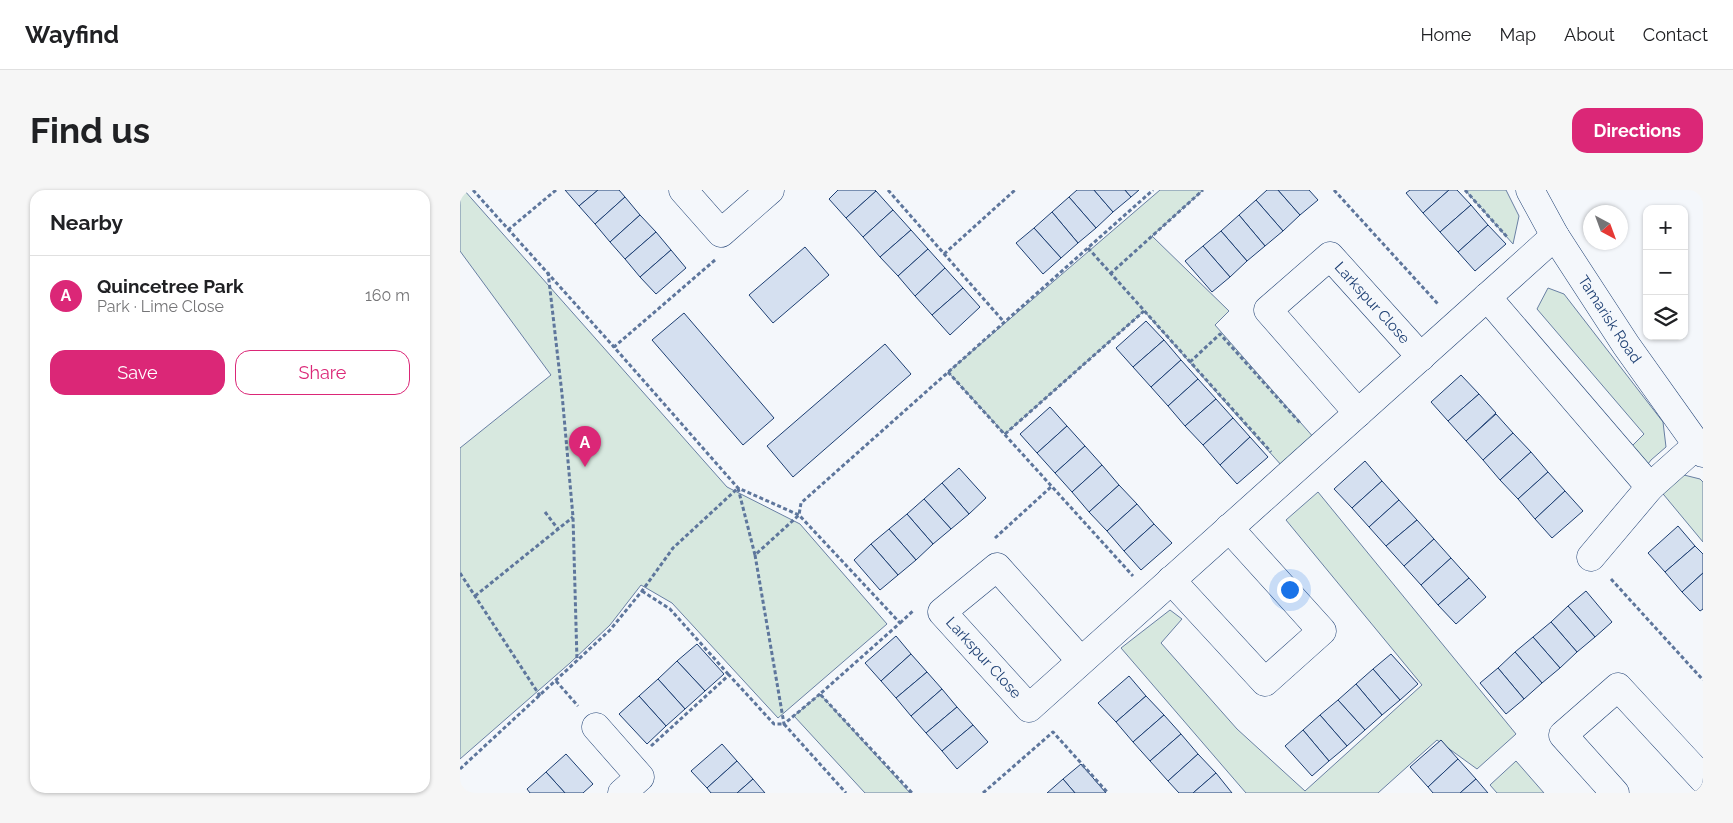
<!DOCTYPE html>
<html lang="en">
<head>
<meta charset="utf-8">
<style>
	body { margin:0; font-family:Raleway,sans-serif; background:#f6f6f6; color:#202124 }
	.controls { position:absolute; right:15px; top:15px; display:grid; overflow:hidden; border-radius:10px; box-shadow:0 1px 4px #0004 }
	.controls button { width:45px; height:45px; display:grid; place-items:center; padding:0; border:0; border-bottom:1px solid #e0e0e0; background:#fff; color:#202124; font:25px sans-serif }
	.compass { position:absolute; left:1123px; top:15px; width:45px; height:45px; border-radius:50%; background:#fff; box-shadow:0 1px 4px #0004; rotate:139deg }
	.you { position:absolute; left:829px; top:399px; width:18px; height:18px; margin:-12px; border:4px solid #fff; border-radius:50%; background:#1a73e8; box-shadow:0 0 0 8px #1a73e833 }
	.badge { display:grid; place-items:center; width:32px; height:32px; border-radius:50%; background:#db2777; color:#fff; font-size:16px; font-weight:700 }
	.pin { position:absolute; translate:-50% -41px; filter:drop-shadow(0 1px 2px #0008) }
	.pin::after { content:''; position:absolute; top:26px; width:18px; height:15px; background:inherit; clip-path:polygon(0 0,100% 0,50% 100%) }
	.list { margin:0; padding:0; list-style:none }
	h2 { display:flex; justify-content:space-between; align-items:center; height:65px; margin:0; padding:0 20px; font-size:21px }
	h2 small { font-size:16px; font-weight:400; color:#757577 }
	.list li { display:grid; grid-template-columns:32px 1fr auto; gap:15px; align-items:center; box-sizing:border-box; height:80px; padding:0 20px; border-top:1px solid #e0e0e0 }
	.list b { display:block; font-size:19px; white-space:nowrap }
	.list p { margin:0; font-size:16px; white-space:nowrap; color:#757577 }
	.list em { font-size:16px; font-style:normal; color:#757577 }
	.actions { display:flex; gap:10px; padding:15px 20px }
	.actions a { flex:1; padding:11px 0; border:1px solid #db2777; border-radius:15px; text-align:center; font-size:18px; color:#db2777 }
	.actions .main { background:#db2777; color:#fff }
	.icon { flex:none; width:28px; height:28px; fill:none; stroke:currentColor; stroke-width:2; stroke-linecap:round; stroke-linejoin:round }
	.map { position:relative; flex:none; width:1243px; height:603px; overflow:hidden; border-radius:15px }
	header { display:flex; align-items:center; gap:30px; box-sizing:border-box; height:70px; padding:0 25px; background:#fff; border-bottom:1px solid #e0e0e0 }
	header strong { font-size:24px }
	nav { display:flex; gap:28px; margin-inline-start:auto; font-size:18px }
	.intro { display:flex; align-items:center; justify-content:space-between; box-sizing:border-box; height:120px; padding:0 30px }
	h1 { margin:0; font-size:35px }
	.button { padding:12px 22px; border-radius:15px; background:#db2777; color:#fff; font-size:18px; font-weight:700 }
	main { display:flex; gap:30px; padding:0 30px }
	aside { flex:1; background:#fff; border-radius:15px; box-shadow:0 1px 4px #0004 }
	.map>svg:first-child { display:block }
	.green { fill:#d7e8df; stroke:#687fa3 }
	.building { fill:#d5e0f0; stroke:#1d3f73 }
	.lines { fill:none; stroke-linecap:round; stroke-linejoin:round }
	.minor-casing { stroke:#1d3f73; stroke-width:29 }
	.path { stroke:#5e769c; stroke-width:3; stroke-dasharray:4 2.5; stroke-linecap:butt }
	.minor { stroke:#f4f7fb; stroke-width:28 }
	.labels { text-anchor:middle; stroke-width:4; stroke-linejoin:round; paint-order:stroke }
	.street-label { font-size:15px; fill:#1d3f73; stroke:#f4f7fb }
</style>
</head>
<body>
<header>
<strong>Wayfind</strong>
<nav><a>Home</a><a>Map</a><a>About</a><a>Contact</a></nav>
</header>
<div class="intro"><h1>Find us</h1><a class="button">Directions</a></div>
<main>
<aside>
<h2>Nearby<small></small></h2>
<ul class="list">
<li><span class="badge">A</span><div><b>Quincetree Park</b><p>Park · Lime Close</p></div><em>160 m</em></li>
</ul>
<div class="actions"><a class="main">Save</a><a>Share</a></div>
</aside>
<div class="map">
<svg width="1243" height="603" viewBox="0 0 1243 603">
	<rect width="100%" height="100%" fill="#f4f7fb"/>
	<g class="green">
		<polygon points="0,0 4,0 267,297 340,334 427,434 318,528 212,413 181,395 150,435 110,473 0,569 0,258 91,185 0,61"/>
		<polygon points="700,0 743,0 692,46 769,121 755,135 855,249 822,276 684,121 545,244 488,182"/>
		<polygon points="1005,0 1046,0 1059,26 1053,54"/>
		<polygon points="1088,98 1104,104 1203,232 1206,257 1191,270 1185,278 1168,260 1184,244 1077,119"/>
		<polygon points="1224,285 1240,289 1243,292 1243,352 1199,299"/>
		<polygon points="858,302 1056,544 1017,579 977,550 918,603 786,603 661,458 710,420 722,429 701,453 777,539 845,601 962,495 826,330"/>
		<polygon points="360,504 450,603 405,603 334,526"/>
		<polygon points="1056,571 1084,603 1037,603 1030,595"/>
	</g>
	<g class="building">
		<polygon points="105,0 138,0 119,16"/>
		<polygon points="138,0 159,0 165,7 135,34 119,16"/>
		<polygon points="378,0 415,0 416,1 386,28 369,9"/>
		<polygon points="617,0 634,0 653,22 636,38 609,7"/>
		<polygon points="634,0 665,0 671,7 653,22"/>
		<polygon points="665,0 679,0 671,7"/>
		<polygon points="807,0 818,0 840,25 823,41 796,10"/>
		<polygon points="818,0 849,0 858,10 840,25"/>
		<polygon points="950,0 989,0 963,23 946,3"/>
		<polygon points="989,0 997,0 1011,15 980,42 963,23"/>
		<polygon points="416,1 433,20 403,47 386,28"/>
		<polygon points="165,7 180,25 150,52 135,34"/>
		<polygon points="609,7 636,38 618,53 592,22"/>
		<polygon points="796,10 823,41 805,56 779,25"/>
		<polygon points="1011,15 1028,35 998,62 980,42"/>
		<polygon points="433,20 451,40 420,67 403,47"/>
		<polygon points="592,22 618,53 601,68 574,38"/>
		<polygon points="180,25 196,42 165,69 150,52"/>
		<polygon points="779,25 805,56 787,71 761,41"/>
		<polygon points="1028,35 1046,54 1015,81 998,62"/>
		<polygon points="574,38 601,68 583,84 556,53"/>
		<polygon points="451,40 468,59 438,86 420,67"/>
		<polygon points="761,41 787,71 770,87 743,56"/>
		<polygon points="196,42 211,60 180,87 165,69"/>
		<polygon points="743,56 770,87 752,102 725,71"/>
		<polygon points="345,57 369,85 313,133 289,105"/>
		<polygon points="468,59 485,78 455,106 438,86"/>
		<polygon points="211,60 226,78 196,104 180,87"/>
		<polygon points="485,78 503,98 472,125 455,106"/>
		<polygon points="503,98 520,117 490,145 472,125"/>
		<polygon points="224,123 314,228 283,255 192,150"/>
		<polygon points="686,131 704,150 673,177 656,158"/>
		<polygon points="704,150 721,170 691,197 673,177"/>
		<polygon points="425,154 451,184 333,287 307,256"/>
		<polygon points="721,170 738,189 708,216 691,197"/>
		<polygon points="1001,185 1019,204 988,231 971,212"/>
		<polygon points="738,189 756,209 725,236 708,216"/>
		<polygon points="1019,204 1036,223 1006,251 988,231"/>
		<polygon points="756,209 773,228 743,255 725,236"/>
		<polygon points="590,217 607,236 577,263 560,244"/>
		<polygon points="1036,224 1053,243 1023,270 1006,251"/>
		<polygon points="773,228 790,247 760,275 743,255"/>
		<polygon points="607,236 625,256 595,283 577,263"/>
		<polygon points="1053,243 1071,262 1040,290 1023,270"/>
		<polygon points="790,247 808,267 777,294 760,275"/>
		<polygon points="625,256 642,275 612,302 595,283"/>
		<polygon points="1071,262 1088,282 1058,309 1040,290"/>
		<polygon points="905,271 922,291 892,318 874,299"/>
		<polygon points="642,275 659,295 629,322 612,302"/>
		<polygon points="499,278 526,308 509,324 482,293"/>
		<polygon points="1088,282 1105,301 1075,329 1058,309"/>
		<polygon points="922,291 939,310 909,337 892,318"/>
		<polygon points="482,293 509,324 491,339 464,309"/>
		<polygon points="659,295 677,314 647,341 629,322"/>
		<polygon points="1105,301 1123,321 1092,348 1075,329"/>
		<polygon points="464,309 491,339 473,354 447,324"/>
		<polygon points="939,310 957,330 926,356 909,337"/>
		<polygon points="677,314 694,334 664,361 647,341"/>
		<polygon points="447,324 473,354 456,370 429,339"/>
		<polygon points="957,330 974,349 944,376 926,356"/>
		<polygon points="694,334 712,353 681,380 664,361"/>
		<polygon points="1218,336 1235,356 1205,382 1188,363"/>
		<polygon points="429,339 456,370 438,385 411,354"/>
		<polygon points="974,349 991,368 961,395 944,376"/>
		<polygon points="411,354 438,385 420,400 394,370"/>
		<polygon points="1235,356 1243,364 1243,383 1222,402 1205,382"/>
		<polygon points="991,368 1009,388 978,415 961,395"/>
		<polygon points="1243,383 1243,419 1240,421 1222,402"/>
		<polygon points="1009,388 1026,407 996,434 978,415"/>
		<polygon points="1126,401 1152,432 1135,447 1108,416"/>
		<polygon points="1108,416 1135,447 1117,462 1091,432"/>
		<polygon points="1091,432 1117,462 1100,478 1073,447"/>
		<polygon points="436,446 451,464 421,491 405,473"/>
		<polygon points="1073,447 1100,478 1082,493 1055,462"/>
		<polygon points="237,454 264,484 245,501 217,471"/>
		<polygon points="1055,462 1082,493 1064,509 1038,478"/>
		<polygon points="451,464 467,482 436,508 421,491"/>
		<polygon points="931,464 958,494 940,510 913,479"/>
		<polygon points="217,471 245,501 225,519 198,489"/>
		<polygon points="1038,478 1064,509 1046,524 1020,493"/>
		<polygon points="913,479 940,510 922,525 896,494"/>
		<polygon points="467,482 482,499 451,526 436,508"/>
		<polygon points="669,486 686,506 656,532 638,513"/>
		<polygon points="198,489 225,519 206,536 179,506"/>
		<polygon points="896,494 922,525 905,540 878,510"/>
		<polygon points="482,499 497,517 466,543 451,526"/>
		<polygon points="179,506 206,536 187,554 159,524"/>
		<polygon points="686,506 704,525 673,552 656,532"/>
		<polygon points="878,510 905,540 887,556 860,525"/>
		<polygon points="497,517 513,535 482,561 466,543"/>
		<polygon points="704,525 721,544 690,571 673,552"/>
		<polygon points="860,525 887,556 869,571 843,540"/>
		<polygon points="513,535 528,552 497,579 482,561"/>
		<polygon points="843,540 869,571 852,586 825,556"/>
		<polygon points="721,544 738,564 708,591 690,571"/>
		<polygon points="981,550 998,569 968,597 950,577"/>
		<polygon points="262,554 277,571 247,598 231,581"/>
		<polygon points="106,564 133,594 123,603 105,603 86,582"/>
		<polygon points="738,564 756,583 733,603 719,603 708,591"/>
		<polygon points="998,569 1016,589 1000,603 973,603 968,597"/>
		<polygon points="277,571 293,589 277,603 251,603 247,598"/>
		<polygon points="621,574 646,603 615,603 603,589"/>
		<polygon points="86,582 105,603 70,603 67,599"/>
		<polygon points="756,583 772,603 733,603"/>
		<polygon points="293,589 305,603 277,603"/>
		<polygon points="603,589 615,603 587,603"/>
		<polygon points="1016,589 1028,603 1000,603"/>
	</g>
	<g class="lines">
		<g class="minor-casing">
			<g id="minor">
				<polyline points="223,0 261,43 310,0"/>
				<path id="s1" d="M 1070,0 L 1095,46 L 1166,155 L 1243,263"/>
				<polyline points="1027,107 1190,297"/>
				<path id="s2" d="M 898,223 L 808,120 L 870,66 L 961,167"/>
				<polyline points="1131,367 1190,297 1237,255"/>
				<polyline points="711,390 805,492 862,441 769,338"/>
				<path id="s3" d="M 621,471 L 537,377 L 482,422 L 569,518 C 744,361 920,204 1095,46"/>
				<polyline points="136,537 180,587 162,603"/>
				<polyline points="1155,603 1103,545 1158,497 1243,589"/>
			</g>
		</g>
		<g class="path">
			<polyline points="13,0 154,157"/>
			<polyline points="428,0 544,132"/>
			<polyline points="874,0 978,114"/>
			<polyline points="1005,0 1048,48"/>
			<polyline points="48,40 96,0"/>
			<polyline points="628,58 811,262"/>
			<polyline points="484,64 555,0"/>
			<polyline points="255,70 154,157 278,298 339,325 440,433 360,504 452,603"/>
			<polyline points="88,82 102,204 113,327 117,471"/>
			<polyline points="650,84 743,0"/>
			<polyline points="730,172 760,144 841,234"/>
			<polyline points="488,182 673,386"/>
			<polyline points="545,244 684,121"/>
			<polyline points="85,322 98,339"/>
			<polyline points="535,348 592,296"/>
			<polyline points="295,365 324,534 360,504"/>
			<polyline points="0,383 80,506"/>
			<polyline points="1151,389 1243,490"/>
			<polyline points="182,401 210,419 269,485"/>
			<polyline points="15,406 113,327"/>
			<polyline points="440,433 454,420"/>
			<polyline points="96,491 118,516"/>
			<polyline points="191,556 269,485 314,534 324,534 386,603"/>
			<polyline points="0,579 150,440 182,401 213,358 278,298 295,365 339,325 341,313 693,0"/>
			<polyline points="523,603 593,542 648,603"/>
		</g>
		<use href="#minor" class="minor"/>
	</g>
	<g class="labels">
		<g class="street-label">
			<text dy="5" stroke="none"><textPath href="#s2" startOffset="282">Larkspur Close</textPath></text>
			<text dy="5" stroke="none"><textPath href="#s1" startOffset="152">Tamarisk Road</textPath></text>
			<text dy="5" stroke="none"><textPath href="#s3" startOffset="259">Larkspur Close</textPath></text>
		</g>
	</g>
</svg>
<div class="controls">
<button>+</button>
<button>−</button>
<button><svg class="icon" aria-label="layers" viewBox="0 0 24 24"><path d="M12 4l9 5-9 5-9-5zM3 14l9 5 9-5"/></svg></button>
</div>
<svg class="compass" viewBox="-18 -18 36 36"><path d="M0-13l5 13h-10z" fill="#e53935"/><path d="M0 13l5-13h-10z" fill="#757577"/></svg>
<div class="you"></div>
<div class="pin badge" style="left:125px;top:277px">A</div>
</div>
</main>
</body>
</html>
